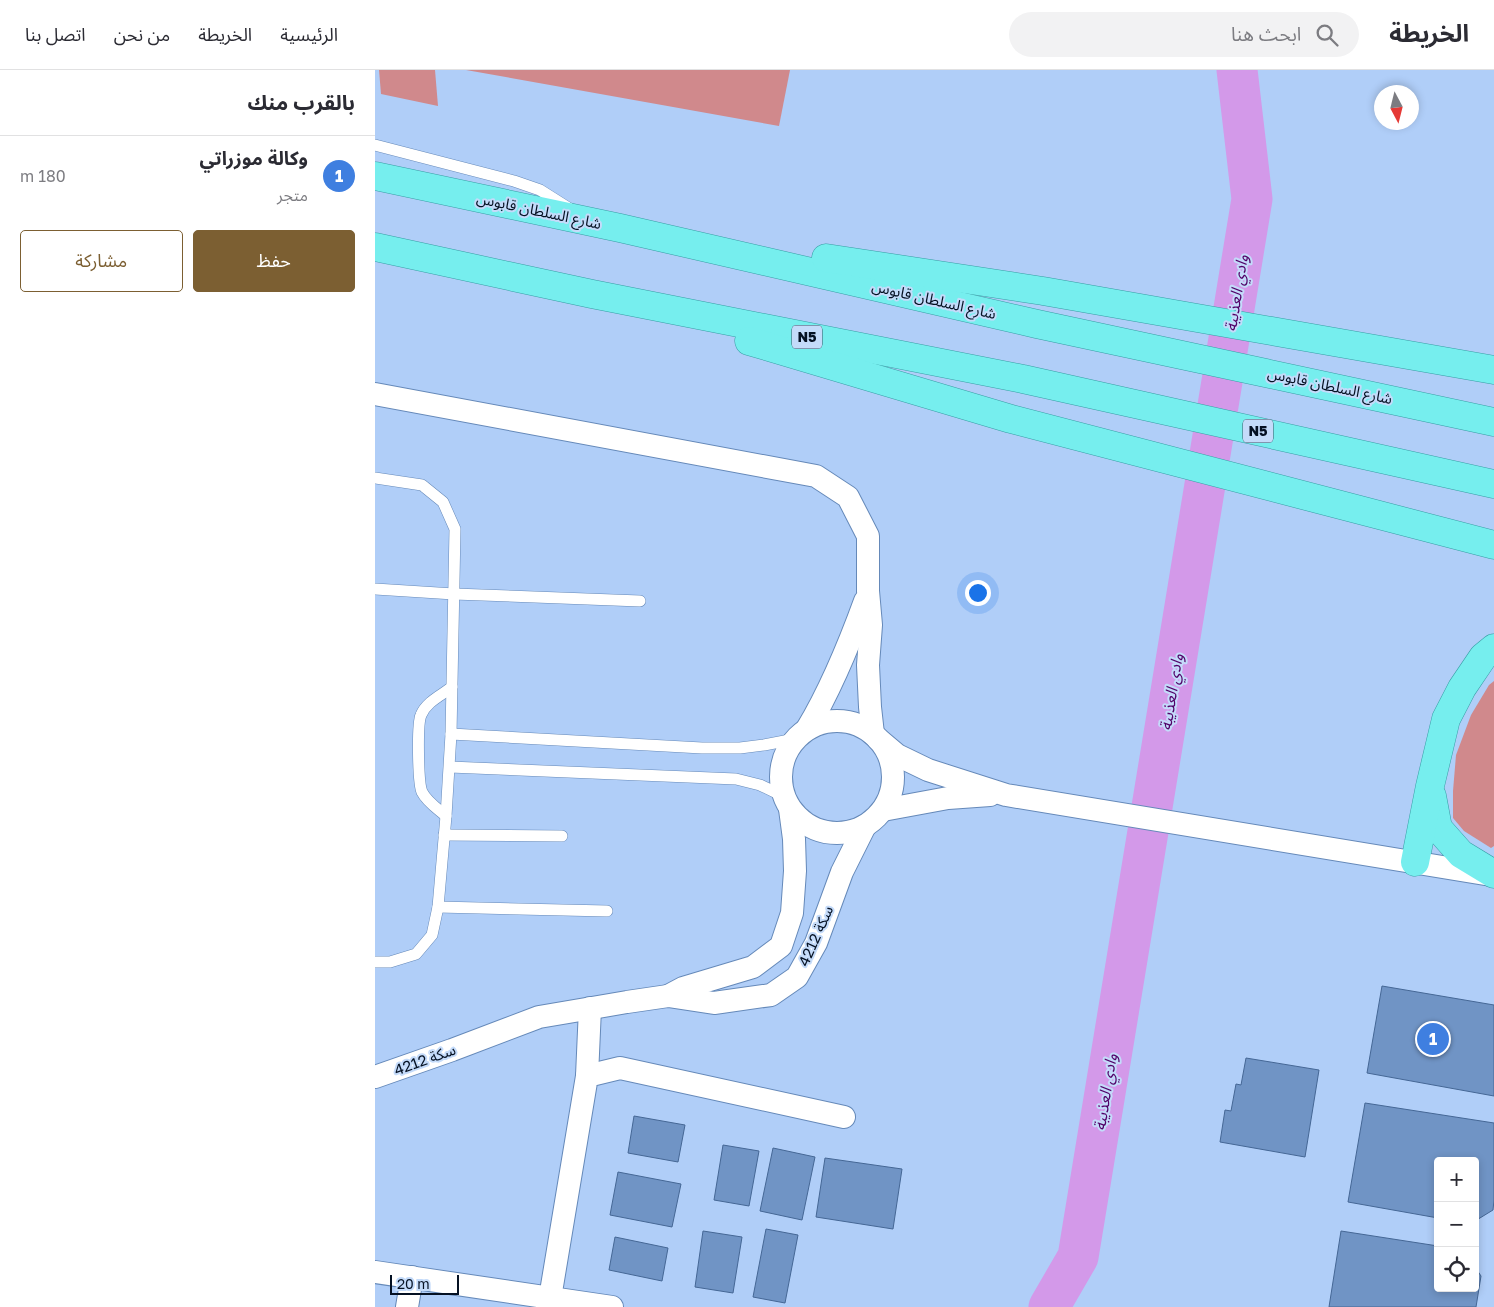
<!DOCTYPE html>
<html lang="ar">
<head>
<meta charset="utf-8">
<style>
	body { margin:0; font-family:"Golos Text","Noto Sans Arabic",sans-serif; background:#f2f2f3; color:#2b2b33; direction:rtl }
	.controls { position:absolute; right:15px; bottom:15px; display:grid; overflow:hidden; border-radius:5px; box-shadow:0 2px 8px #0003 }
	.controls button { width:45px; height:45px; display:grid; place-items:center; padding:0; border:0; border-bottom:1px solid #e1e1e2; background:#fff; color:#2b2b33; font:25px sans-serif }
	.compass { position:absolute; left:999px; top:15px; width:45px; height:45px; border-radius:50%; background:#fff; box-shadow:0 2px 8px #0003; rotate:173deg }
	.scale { position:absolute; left:15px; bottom:12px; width:69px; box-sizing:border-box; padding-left:5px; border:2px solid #051123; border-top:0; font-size:14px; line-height:18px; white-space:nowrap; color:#051123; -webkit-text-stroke:4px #c4dbfa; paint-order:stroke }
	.you { position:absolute; left:602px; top:522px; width:18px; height:18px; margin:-12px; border:4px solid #fff; border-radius:50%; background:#1a73e8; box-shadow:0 0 0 8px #1a73e833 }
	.badge { display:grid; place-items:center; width:32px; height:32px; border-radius:50%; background:#7c5f32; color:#fff; font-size:16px; font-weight:700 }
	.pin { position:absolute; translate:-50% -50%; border:2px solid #fff; box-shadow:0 1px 5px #0006 }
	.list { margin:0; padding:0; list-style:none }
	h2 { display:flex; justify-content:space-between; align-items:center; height:65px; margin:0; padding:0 20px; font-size:21px }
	h2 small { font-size:16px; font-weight:400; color:#7c7c81 }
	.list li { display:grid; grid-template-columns:32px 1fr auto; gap:15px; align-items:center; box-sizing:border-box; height:80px; padding:0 20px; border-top:1px solid #e1e1e2 }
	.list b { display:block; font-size:19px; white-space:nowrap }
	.list p { margin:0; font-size:16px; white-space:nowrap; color:#7c7c81 }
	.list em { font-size:16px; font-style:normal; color:#7c7c81 }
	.actions { display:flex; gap:10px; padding:15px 20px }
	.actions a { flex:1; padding:11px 0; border:1px solid #7c5f32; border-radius:5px; text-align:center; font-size:18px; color:#7c5f32 }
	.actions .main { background:#7c5f32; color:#fff }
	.icon { flex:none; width:28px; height:28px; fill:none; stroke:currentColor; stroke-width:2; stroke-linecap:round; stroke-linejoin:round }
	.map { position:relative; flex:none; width:1119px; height:1237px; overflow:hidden; direction:ltr }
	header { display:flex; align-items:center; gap:30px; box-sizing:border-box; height:70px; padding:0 25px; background:#fff; border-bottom:1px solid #e1e1e2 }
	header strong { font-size:24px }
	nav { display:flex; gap:28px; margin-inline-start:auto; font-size:18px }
	.search { width:350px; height:45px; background:#f2f2f3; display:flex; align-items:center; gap:12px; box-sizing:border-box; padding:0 18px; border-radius:28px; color:#7c7c81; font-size:19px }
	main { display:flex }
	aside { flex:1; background:#fff }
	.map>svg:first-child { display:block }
	.green { fill:#d0898c }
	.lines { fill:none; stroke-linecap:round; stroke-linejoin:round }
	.river { stroke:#d399e9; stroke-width:41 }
	.building { fill:#7094c5; stroke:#456795 }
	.service-casing { stroke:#6589b9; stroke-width:12 }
	.minor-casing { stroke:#6589b9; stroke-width:24 }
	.trunk-casing { stroke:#389da4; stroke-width:29 }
	.service { stroke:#fff; stroke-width:11 }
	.minor { stroke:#fff; stroke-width:22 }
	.trunk { stroke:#76eeee; stroke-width:28 }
	.labels { text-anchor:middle; stroke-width:4; stroke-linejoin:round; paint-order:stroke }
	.shield { fill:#c4dbfa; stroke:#3e4e64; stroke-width:1 }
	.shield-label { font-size:14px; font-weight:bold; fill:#051123 }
	.street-label { font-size:15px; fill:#051123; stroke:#c4dbfa }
	.water-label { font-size:16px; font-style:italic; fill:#510167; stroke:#c4dbfa }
</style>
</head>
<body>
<header>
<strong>الخريطة</strong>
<div class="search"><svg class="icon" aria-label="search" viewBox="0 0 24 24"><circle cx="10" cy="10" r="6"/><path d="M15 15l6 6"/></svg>ابحث هنا</div>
<nav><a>الرئيسية</a><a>الخريطة</a><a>من نحن</a><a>اتصل بنا</a></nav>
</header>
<main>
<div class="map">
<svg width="1119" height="1237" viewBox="0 0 1119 1237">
	<rect width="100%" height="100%" fill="#b0cef8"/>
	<g class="green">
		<polygon points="4,0 60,0 63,36 6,24"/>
		<polygon points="91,0 415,0 404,56"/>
		<polygon points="1119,611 1119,776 1116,778 1089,761 1078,748 1078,721 1081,685 1096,645 1114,615"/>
	</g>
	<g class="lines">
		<polyline class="river" points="674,1237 703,1187 877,129 862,0"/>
	</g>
	<g class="building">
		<polygon points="1007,916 1119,935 1119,1026 992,1003"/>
		<polygon points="871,988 944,1000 930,1087 845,1072 850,1040 856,1041 861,1014 866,1015"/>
		<polygon points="990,1033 1119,1053 1119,1130 1118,1140 1100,1151 1100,1091 1063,1091 1063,1148 973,1132"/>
		<polygon points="259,1046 310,1055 303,1092 253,1083"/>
		<polygon points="348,1075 384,1081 374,1136 339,1130"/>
		<polygon points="398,1078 440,1087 427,1150 385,1141"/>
		<polygon points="450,1088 527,1099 518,1159 441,1147"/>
		<polygon points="243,1102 306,1114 297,1157 235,1145"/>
		<polygon points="391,1159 423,1165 410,1233 378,1227"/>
		<polygon points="328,1161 367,1167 358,1223 320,1217"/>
		<polygon points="966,1161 1063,1176 1063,1218 1100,1218 1100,1197 1106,1206 1101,1237 954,1237"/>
		<polygon points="240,1167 293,1178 287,1211 234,1200"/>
	</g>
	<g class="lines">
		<g class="service-casing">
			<g id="service">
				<polyline points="0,75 139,111 165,120 195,139"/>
				<polyline points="0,408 47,415 68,432 80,459 76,664 71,746 63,837 57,865 41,884 15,892 0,892"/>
				<polyline points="0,519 79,524 265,531"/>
				<polyline points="76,664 327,678 365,678 389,675 420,669"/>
				<polyline points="75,697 361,709 385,715 408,726"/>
				<path d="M 71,746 C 63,739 52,732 47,722 C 43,713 42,654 46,645 C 51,632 67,625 77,617"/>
				<polyline points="69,765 187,766"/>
				<polyline points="63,837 232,841"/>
			</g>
		</g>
		<g class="minor-casing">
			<g id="minor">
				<polyline points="0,324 441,406 473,427 493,466 493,521 496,555 493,595 495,637 498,664"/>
				<circle cx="462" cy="707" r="56"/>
				<path d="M 432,659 C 456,619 474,575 490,531"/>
				<polyline points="503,669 522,685 553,700 631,725 1116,805"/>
				<polyline points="508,740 573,728 615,725"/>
				<polyline points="293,926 308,918 378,897 406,876 417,843 420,801 419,769 415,739"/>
				<polyline points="212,1006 215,938"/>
				<polyline points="0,1007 77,980 164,947 252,932 293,926 339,933 396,925 422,907 441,873 467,802 490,756"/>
				<polyline points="0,1202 237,1237"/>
				<polyline points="175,1228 212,1006 245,998 469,1047"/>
				<polyline points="32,1237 37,1207"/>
			</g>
		</g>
		<g class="trunk-casing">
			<g id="trunk">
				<polyline points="0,106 245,158 662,254 1119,352"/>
				<polyline points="0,177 217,224 648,309 1119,414"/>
				<polyline points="451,188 668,221 1119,300"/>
				<polyline points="374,271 636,349 1119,475"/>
				<polyline points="1057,726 1063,758 1086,784 1119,804"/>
				<polyline points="1040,792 1055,716 1071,649 1087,618 1108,587 1119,578"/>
			</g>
		</g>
		<use href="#service" class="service"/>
		<use href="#minor" class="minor"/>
		<use href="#trunk" class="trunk"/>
	</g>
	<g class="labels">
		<g class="shield">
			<rect x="417" y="255.5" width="30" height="23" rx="4"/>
			<rect x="868" y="349.5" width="30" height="23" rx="4"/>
		</g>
		<g class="shield-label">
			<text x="432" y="272">N5</text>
			<text x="883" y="366">N5</text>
		</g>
		<g class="street-label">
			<text transform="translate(164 141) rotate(12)" y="5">شارع السلطان قابوس</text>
			<text transform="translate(559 230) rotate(13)" y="5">شارع السلطان قابوس</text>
			<text transform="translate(955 316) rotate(12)" y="5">شارع السلطان قابوس</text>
			<text transform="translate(441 866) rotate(-66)" y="5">سكة 4212</text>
			<text transform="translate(50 990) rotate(-20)" y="5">سكة 4212</text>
		</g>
		<g class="water-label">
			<text transform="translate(861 223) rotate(-81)" y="6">وادي العذيبة</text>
			<text transform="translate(796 622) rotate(-81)" y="6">وادي العذيبة</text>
			<text transform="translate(730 1022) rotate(-81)" y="6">وادي العذيبة</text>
		</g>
	</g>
</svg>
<div class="controls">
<button>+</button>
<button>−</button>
<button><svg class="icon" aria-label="locate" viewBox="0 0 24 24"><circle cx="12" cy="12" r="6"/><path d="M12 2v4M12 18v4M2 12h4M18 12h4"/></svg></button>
</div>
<svg class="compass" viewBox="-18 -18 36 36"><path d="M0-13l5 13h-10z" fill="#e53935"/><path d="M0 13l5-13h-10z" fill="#7c7c81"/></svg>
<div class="scale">20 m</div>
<div class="you"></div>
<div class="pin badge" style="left:1058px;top:969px;background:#3f7fe0">1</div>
</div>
<aside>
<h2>بالقرب منك<small></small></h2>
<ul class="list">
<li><span class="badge" style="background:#3f7fe0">1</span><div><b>وكالة موزراتي</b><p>متجر</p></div><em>180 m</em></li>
</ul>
<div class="actions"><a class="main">حفظ</a><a>مشاركة</a></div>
</aside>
</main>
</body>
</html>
